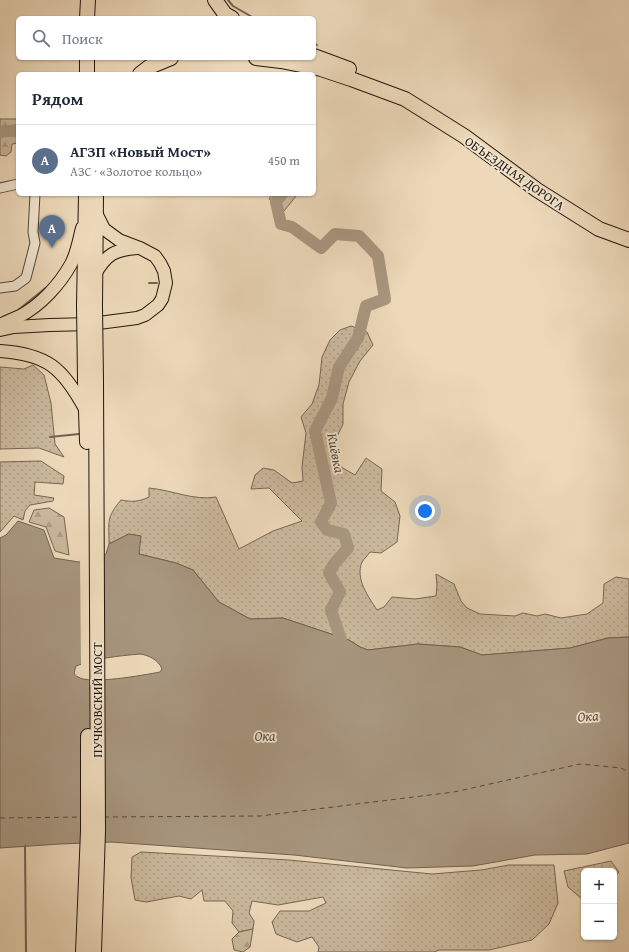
<!DOCTYPE html>
<html lang="ru">
<head>
<meta charset="utf-8">
<style>
	body { margin:0; font-family:"Gentium Book Plus",serif; background:#f2f2f3; color:#1f2937 }
	.controls { position:absolute; right:12px; bottom:12px; display:grid; overflow:hidden; border-radius:6px; box-shadow:0 1px 3px #0004 }
	.controls button { width:36px; height:36px; display:grid; place-items:center; padding:0; border:0; border-bottom:1px solid #e0e1e3; background:#fff; color:#1f2937; font:20px sans-serif }
	.you { position:absolute; left:425px; top:511px; width:14px; height:14px; margin:-10px; border:3px solid #fff; border-radius:50%; background:#1a73e8; box-shadow:0 0 0 6px #1a73e833 }
	.badge { display:grid; place-items:center; width:26px; height:26px; border-radius:50%; background:#2563eb; color:#fff; font-size:13px; font-weight:700 }
	.pin { position:absolute; translate:-50% -33px; filter:drop-shadow(0 1px 2px #0008) }
	.pin::after { content:''; position:absolute; top:21px; width:14px; height:12px; background:inherit; clip-path:polygon(0 0,100% 0,50% 100%) }
	.list { margin:0; padding:0; list-style:none }
	h2 { display:flex; justify-content:space-between; align-items:center; height:52px; margin:0; padding:0 16px; font-size:17px }
	h2 small { font-size:13px; font-weight:400; color:#747a83 }
	.list li { display:grid; grid-template-columns:26px 1fr auto; gap:12px; align-items:center; box-sizing:border-box; height:72px; padding:0 16px; border-top:1px solid #e0e1e3 }
	.list b { display:block; font-size:15px; white-space:nowrap }
	.list p { margin:0; font-size:13px; white-space:nowrap; color:#747a83 }
	.list em { font-size:13px; font-style:normal; color:#747a83 }
	.icon { flex:none; width:22px; height:22px; fill:none; stroke:currentColor; stroke-width:2; stroke-linecap:round; stroke-linejoin:round }
	.map { position:relative; flex:none; width:629px; height:952px; overflow:hidden }
	.search { position:absolute; background:#fff; box-shadow:0 1px 3px #0004; left:16px; top:16px; width:300px; height:44px; display:flex; align-items:center; gap:10px; box-sizing:border-box; padding:0 14px; border-radius:6px; color:#747a83; font-size:15px }
	.panel { position:absolute; background:#fff; box-shadow:0 1px 3px #0004; left:16px; top:72px; width:300px; height:124px; border-radius:6px }
	.map>svg:first-child { display:block }
	.grass { fill:url(#grass-dots); stroke:#766654 }
	.forest { fill:url(#forest-firs); stroke:#766654 }
	.water { fill:#a8967f; stroke:#726251; fill-rule:evenodd }
	.pier { fill:#edd9ba }
	.lines { fill:none; stroke-linecap:round; stroke-linejoin:round }
	.stream { stroke:#726251; stroke-width:2 }
	.river { stroke:#a8967f; stroke-width:12 }
	.ferry { stroke:#58493a; stroke-width:1; stroke-dasharray:5 4; stroke-linecap:butt }
	.minor-casing { stroke:#554638; stroke-width:11 }
	.major-casing { stroke:#22150c; stroke-width:14 }
	.highway-casing { stroke:#22150c; stroke-width:16 }
	.minor { stroke:#f3e6d2; stroke-width:9 }
	.major { stroke:#edd9ba; stroke-width:12 }
	.highway { stroke:#edd9ba; stroke-width:14 }
	.highway-bridge-casing { stroke:#22150c; stroke-width:16; stroke-linecap:butt }
	.highway-bridge { stroke:#edd9ba; stroke-width:14 }
	.labels { text-anchor:middle; stroke-width:3.5; stroke-linejoin:round; paint-order:stroke }
	.street-label { font-size:13px; fill:#22150c; stroke:#f3e6d2 }
	.water-label { font-size:14px; font-style:italic; fill:#58493a; stroke:#f3e6d2 }
</style>
</head>
<body>
<div class="map">
<svg width="629" height="952" viewBox="0 0 629 952">
	<defs>
		<pattern id="grass-dots" width="8" height="8" patternUnits="userSpaceOnUse"><rect width="8" height="8" fill="#cab89c"/><path d="M2 2h.1M6 6h.1" fill="none" stroke="#ad9d85" stroke-width="1.8" stroke-linecap="round"/></pattern>
		<pattern id="forest-firs" width="22" height="20" patternUnits="userSpaceOnUse"><rect width="22" height="20" fill="#cab89c"/><path d="M5 1l3.5 6h-7zM16 11l3.5 6h-7z" fill="#ad9d85"/></pattern>
	</defs>
	<rect width="100%" height="100%" fill="#edd9ba"/>
	<filter id="stains"><feTurbulence type="fractalNoise" baseFrequency=".005" numOctaves="4"/><feColorMatrix values="0 0 0 0 .2 0 0 0 0 .09 0 0 0 0 .02 0 0 0 .5 -.17"/></filter>
	<radialGradient id="worn" r=".72"><stop offset=".6" stop-color="#630" stop-opacity="0"/><stop offset="1" stop-color="#630" stop-opacity=".3"/></radialGradient>
	<g class="grass">
		<path d="M 351,326 L 367,332 L 373,345 L 360,361 L 349,382 L 343,404 L 343,424 L 332,447 L 341,467 L 355,475 L 366,458 L 382,469 L 381,491 L 395,502 L 400,516 L 397,542 L 381,553 L 370,552 C 368,555 364,559 362,562 C 355,579 368,596 377,610 L 384,607 L 392,597 L 415,599 L 436,596 L 437,585 L 436,574 L 454,584 L 461,601 L 467,608 L 480,614 L 515,616 L 523,613 L 537,616 L 545,614 L 561,618 L 587,614 L 603,603 L 604,584 L 616,577 L 629,579 L 629,637 L 608,638 L 570,648 L 482,655 L 460,647 L 418,644 L 368,650 L 360,647 L 349,640 L 283,618 L 250,619 L 219,602 L 193,570 L 176,563 L 139,554 L 140,536 L 129,534 L 109,544 C 109,521 106,518 121,500 C 131,502 139,502 149,497 L 149,488 C 172,490 194,501 216,497 L 239,549 L 273,531 L 302,521 L 269,488 L 251,489 L 255,475 L 263,468 L 274,470 L 292,483 L 303,481 L 302,467 L 306,433 L 301,417 L 312,404 L 319,385 L 322,357 L 330,340 L 340,330 Z"/>
		<polygon points="33,365 44,375 51,403 55,444 64,457 39,448 0,449 0,367 24,369"/>
		<polygon points="41,461 64,476 63,484 35,482 34,495 54,498 53,501 30,505 25,511 23,520 14,516 0,532 0,462"/>
		<polygon points="141,852 289,860 432,874 481,870 509,865 554,865 558,903 549,924 532,940 489,950 439,950 434,952 318,952 319,947 312,937 297,942 276,934 272,922 280,911 309,911 326,903 323,897 278,905 252,901 249,913 254,921 253,929 239,932 232,923 233,911 225,901 204,901 202,890 191,899 179,896 146,902 135,900 131,878 132,857"/>
		<polygon points="611,861 619,872 614,878 614,871 584,871 584,898 582,899 568,887 564,871"/>
	</g>
	<g class="forest">
		<polygon points="0,119 18,119 18,143 12,144 11,152 6,156 0,155"/>
		<polygon points="272,194 297,194 297,195 284,211 269,199"/>
		<polygon points="49,508 64,517 69,555 55,551 46,527 29,522 34,510"/>
		<polygon points="253,929 250,947 243,952 234,950 232,939 239,932"/>
	</g>
	<path class="water" d="M 18,521 L 44,530 L 54,558 L 79,562 L 106,554 L 109,544 L 129,534 L 141,536 L 139,554 L 176,563 L 193,570 L 219,602 L 250,619 L 283,618 L 349,640 L 360,647 L 368,650 L 418,644 L 460,647 L 482,655 L 570,648 L 608,638 L 629,637 L 629,843 L 587,854 L 535,855 L 473,866 L 407,868 L 294,855 L 111,842 L 60,844 L 0,848 L 0,538 L 6,535 ZM 140,654 C 148,655 159,660 162,669 L 160,672 C 144,675 90,685 78,677 C 76,676 75,675 74,673 L 76,666 C 96,658 118,656 140,654 Z"/>
	<polygon class="pier" points="104,553 104,660 81,666 80,559"/>
	<g class="lines">
		<g class="stream">
			<polyline points="228,0 233,6 254,18"/>
			<polyline points="314,43 317,45"/>
			<polyline points="149,283 157,283"/>
			<polyline points="17,311 48,286"/>
			<polyline points="50,437 79,434"/>
			<polyline points="25,846 26,952"/>
		</g>
		<g class="river">
			<polyline points="0,132 18,130"/>
			<polyline points="282,194 276,202 281,224 292,227 321,248 335,234 359,236 378,256 385,299 366,306 358,338 339,367 332,398 315,431 331,503 321,522 327,530 344,534 348,548 334,564 329,573 340,592 331,610 345,652"/>
		</g>
		<g class="ferry">
			<polyline points="104,817 260,816 454,792 580,764 621,768 629,772"/>
			<polyline points="0,818 82,817"/>
		</g>
		<g class="minor-casing">
			<g id="minor">
				<polyline points="0,188 18,184"/>
				<polyline points="0,288 15,286 26,278 35,243 33,232 35,194"/>
			</g>
		</g>
		<g class="major-casing">
			<g id="major">
				<path d="M 95,274 C 107,254 114,250 137,248"/>
				<path d="M 0,325 C 6,322 13,319 20,316 C 41,305 60,284 71,264 C 77,253 79,240 82,228"/>
				<polyline points="0,330 14,327 50,325 91,324 137,318 145,315 158,305 162,299 166,283 164,271 160,263 155,256 140,248 119,240 104,229 96,213"/>
				<path d="M 0,351 C 47,354 63,368 85,409"/>
			</g>
		</g>
		<g class="highway-casing">
			<g id="highway">
				<polyline points="215,0 225,14 232,18"/>
				<polyline points="87,18 88,0"/>
				<polyline points="314,56 349,69"/>
				<polyline points="256,58 281,61 321,69 351,79 405,99 464,136 537,190 599,229 629,240"/>
				<polyline points="87,74 87,58"/>
				<polyline points="140,74 149,67 171,58"/>
				<polyline points="84,306 86,194"/>
				<polyline points="95,307 96,194"/>
				<polyline points="85,380 87,442"/>
				<polyline points="83,952 88,831 88,736"/>
				<polyline points="94,952 98,831 96,380"/>
			</g>
		</g>
		<use href="#minor" class="minor"/>
		<use href="#major" class="major"/>
		<use href="#highway" class="highway"/>
		<g class="highway-bridge-casing">
			<g id="highway-bridge">
				<polyline points="84,306 85,380"/>
				<polyline points="95,307 96,380"/>
			</g>
		</g>
		<use href="#highway-bridge" class="highway-bridge"/>
	</g>
	<g class="labels">
		<g class="street-label">
			<text transform="translate(515 173) rotate(35)" y="5">ОБЪЕЗДНАЯ ДОРОГА</text>
			<text transform="translate(97 700) rotate(-90)" y="5">ПУЧКОВСКИЙ МОСТ</text>
		</g>
		<g class="water-label">
			<text transform="translate(336 453) rotate(79)" y="5">Киёвка</text>
			<text transform="translate(588 716) rotate(-4)" y="5">Ока</text>
			<text x="265" y="741">Ока</text>
		</g>
	</g>
	<rect width="100%" height="100%" filter="url(#stains)"/>
	<rect width="100%" height="100%" fill="url(#worn)"/>
</svg>
<div class="controls">
<button>+</button>
<button>−</button>
</div>
<div class="you"></div>
<div class="pin badge" style="left:52px;top:248px;background:#5c6f8a">A</div>
<div class="search"><svg class="icon" aria-label="search" viewBox="0 0 24 24"><circle cx="10" cy="10" r="6"/><path d="M15 15l6 6"/></svg>Поиск</div>
<section class="panel">
<h2>Рядом<small></small></h2>
<ul class="list">
<li><span class="badge" style="background:#5c6f8a">A</span><div><b>АГЗП «Новый Мост»</b><p>АЗС · «Золотое кольцо»</p></div><em>450 m</em></li>
</ul>
</section>
</div>
</body>
</html>
